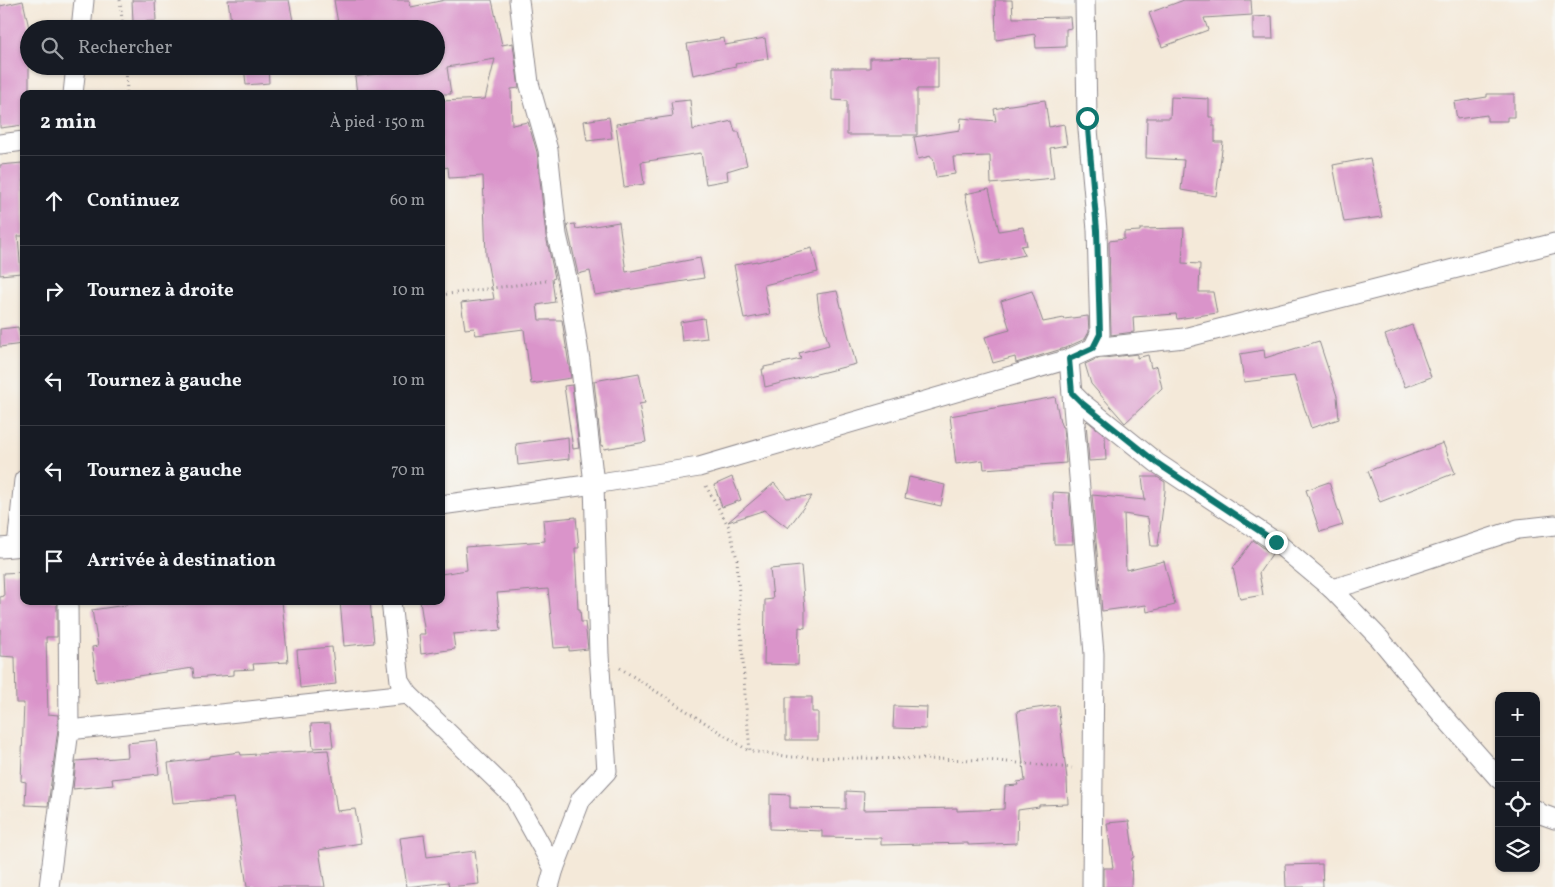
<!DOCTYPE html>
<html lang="fr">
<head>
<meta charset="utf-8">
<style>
	body { margin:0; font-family:Vollkorn,serif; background:#20242c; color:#f1f3f6 }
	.controls { position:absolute; right:15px; bottom:15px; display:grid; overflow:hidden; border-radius:10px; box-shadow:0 1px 4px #0004 }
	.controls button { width:45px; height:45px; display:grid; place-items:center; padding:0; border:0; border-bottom:1px solid #363941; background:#171b24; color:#f1f3f6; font:25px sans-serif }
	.stop { position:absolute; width:15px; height:15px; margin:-11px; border:4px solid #0f766e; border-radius:50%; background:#fff }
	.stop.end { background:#0f766e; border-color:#fff; box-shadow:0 1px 5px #0008 }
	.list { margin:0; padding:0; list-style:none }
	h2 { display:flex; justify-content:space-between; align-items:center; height:65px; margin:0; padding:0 20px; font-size:21px }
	h2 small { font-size:16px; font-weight:400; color:#9ea1a6 }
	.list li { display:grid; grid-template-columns:32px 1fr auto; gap:15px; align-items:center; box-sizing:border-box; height:90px; padding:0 20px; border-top:1px solid #363941 }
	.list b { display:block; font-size:19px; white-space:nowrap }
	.list em { font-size:16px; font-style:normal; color:#9ea1a6 }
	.icon { flex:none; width:28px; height:28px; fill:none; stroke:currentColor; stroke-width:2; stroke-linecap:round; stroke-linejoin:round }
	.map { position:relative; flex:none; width:1555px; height:887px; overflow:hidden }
	.search { position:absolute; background:#171b24; box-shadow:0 1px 4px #0004; left:20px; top:20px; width:425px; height:55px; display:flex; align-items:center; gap:12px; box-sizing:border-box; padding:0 18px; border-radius:28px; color:#9ea1a6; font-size:19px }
	.panel { position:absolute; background:#171b24; box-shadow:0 1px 4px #0004; left:20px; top:90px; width:425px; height:515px; border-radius:10px }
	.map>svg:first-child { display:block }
	.building { fill:#da94ca }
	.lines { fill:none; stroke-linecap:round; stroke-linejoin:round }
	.street-casing { stroke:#8b868a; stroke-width:21 }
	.path { stroke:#8b868a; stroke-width:3; stroke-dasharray:1 4; stroke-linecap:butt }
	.street { stroke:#fff; stroke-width:19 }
	.route { stroke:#0f766e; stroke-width:6 }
</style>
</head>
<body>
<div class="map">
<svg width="1555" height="887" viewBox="0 0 1555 887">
	<rect width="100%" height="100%" fill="#f6f6f2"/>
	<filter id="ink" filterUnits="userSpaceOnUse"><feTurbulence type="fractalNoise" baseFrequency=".02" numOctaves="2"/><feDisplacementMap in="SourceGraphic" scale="10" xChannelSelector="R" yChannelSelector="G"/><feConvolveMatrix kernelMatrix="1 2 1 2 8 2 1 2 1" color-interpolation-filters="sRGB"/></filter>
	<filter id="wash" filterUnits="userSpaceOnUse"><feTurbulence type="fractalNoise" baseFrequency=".0096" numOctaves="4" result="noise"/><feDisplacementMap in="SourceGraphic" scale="20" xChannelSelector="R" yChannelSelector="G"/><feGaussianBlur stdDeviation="1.12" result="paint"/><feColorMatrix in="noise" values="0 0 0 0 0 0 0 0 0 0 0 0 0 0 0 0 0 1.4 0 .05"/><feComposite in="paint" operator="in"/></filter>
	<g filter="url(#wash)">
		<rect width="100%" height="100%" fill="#f4e9d9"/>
		<g id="blocks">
			<g class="building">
				<polygon points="132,0 155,0 156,21 133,22"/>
				<polygon points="228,0 289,0 293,21 291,21 292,29 232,29"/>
				<polygon points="334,0 409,0 411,7 445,0 492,0 502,45 513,43 513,44 519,88 511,89 512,125 528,122 537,152 546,236 555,278 552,279 555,302 537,305 539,320 562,320 571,378 531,384 524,329 476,335 474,328 465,329 461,303 494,299 486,255 483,176 449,178 448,167 444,168 441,141 441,101 485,99 495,59 447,67 451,94 357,94 355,77 425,66 436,66 436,29 339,29"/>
				<polygon points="995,0 1012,0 1013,18 1070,17 1071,28 1066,29 1066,47 1036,48 1035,34 996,40"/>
				<polygon points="1184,0 1251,0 1252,15 1204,18 1208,30 1162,47 1149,13"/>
				<polygon points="23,1 29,28 29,94 24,94 24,125 0,128 0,6"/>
				<polygon points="1272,16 1273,39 1253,39 1253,17"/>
				<polygon points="724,38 725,45 765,38 768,59 735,64 736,66 693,75 687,44"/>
				<polygon points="938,57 938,89 917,89 917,135 847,135 847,101 832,100 832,68 870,68 870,58"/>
				<polygon points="244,66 268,66 269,83 246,85"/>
				<polygon points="1487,94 1514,94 1514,117 1507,117 1507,121 1487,121 1487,115 1457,119 1454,102 1487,97"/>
				<polygon points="1171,97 1209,99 1209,117 1213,117 1213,126 1215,126 1215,142 1223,142 1216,196 1181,190 1184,160 1146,158 1147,118 1170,118"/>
				<polygon points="690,100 693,130 732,121 735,132 739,132 747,165 727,171 728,180 706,184 701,153 641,162 644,184 624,187 616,124 673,116 671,102"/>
				<polygon points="1045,100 1049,127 1064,124 1067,145 1050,148 1054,178 991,184 990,156 953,157 955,174 936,177 933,158 931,158 931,156 918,159 914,137 960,130 961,118 996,121 994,109 1004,107 1004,106"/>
				<polygon points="609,117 612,138 587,141 584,121"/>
				<polygon points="1370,158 1382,217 1344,222 1333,165"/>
				<polygon points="22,163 24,173 24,189 23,189 24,236 18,236 21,273 0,275 0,165"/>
				<polygon points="989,189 999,231 1023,227 1027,245 1021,246 1025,255 980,264 965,194"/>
				<polygon points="619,222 626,272 700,258 704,278 595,295 590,271 578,274 567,225 575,224 576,229"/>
				<polygon points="1184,228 1182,263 1200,264 1199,292 1213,292 1217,313 1177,319 1176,314 1133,317 1134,332 1111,335 1109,241 1124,239 1124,232 1140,231 1140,229"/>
				<polygon points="812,248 818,272 764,285 770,314 744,319 734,265 757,261 757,262"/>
				<polygon points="837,291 856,364 765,387 762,369 764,369 764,367 801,359 799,353 829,345 819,311 817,294"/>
				<polygon points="1032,291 1043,322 1064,318 1064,319 1088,316 1089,332 1085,339 1065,348 1016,363 1015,357 993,363 985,337 1010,330 1001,301"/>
				<polygon points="704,318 707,338 682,341 680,322"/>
				<polygon points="1412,325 1431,377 1405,387 1385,335"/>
				<polygon points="18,327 22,344 0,347 0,329"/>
				<polygon points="1319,341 1337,396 1339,419 1311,428 1294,376 1244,382 1240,354 1264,350 1265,358"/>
				<polygon points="1137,354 1137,358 1148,355 1151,368 1157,366 1162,388 1125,423 1091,384 1085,364 1096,359"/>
				<polygon points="639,373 645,403 639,404 646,442 604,449 603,445 601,446 594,381"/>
				<polygon points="572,385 579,448 573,449 564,386"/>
				<polygon points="1055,397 1060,422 1062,427 1063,427 1066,463 984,469 983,460 956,464 950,416"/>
				<polygon points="1087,421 1105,435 1106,460 1089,461 1086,422"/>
				<polygon points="568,437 569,459 518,465 516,444"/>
				<polygon points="1443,443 1455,473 1380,502 1368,471"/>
				<polygon points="732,477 741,500 722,507 714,485"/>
				<polygon points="909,477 945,485 941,506 905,498"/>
				<polygon points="1142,477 1157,477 1165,482 1165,491 1158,546 1151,546 1148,518 1124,514 1126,570 1164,561 1175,605 1147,612 1146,605 1102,611 1092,495 1145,500"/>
				<polygon points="1329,482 1343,525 1320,532 1306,490"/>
				<polygon points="774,483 787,498 812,496 788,528 765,510 728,522"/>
				<polygon points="1053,492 1069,493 1073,544 1054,544"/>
				<polygon points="576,517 579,548 575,548 578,609 580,609 581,622 585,622 588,649 569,651 569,647 554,648 548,589 497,593 501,630 453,634 455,649 421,654 419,634 425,634 420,601 441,601 441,574 467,570 465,547 545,541 543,520"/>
				<polygon points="1253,540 1272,554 1259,573 1263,595 1240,599 1233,568"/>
				<polygon points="801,566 805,609 805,628 799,627 798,665 764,664 765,600 773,599 770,569"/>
				<polygon points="24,572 24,601 57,601 57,637 46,637 48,714 58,715 58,729 48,806 25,805 26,782 21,781 24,703 16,703 15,657 0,656 0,597 4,596 3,573"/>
				<polygon points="139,601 282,601 288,662 253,664 254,669 234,670 234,675 194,678 193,668 96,682 92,647 98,646 92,610 139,603"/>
				<polygon points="340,601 370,601 374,643 344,646"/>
				<polygon points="332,647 336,684 300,688 297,650"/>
				<polygon points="786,697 812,697 812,712 818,712 818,740 786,740"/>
				<polygon points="1058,705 1067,779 1068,804 1039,805 1039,807 1018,810 1017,843 968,845 968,843 881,845 881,838 822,837 822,831 770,829 770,794 790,795 790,808 846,809 846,791 864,792 863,810 957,808 957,811 1004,809 1005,786 1018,785 1017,782 1025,781 1017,711"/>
				<polygon points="894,706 927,707 926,729 893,728"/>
				<polygon points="330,723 333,747 313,748 311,724"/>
				<polygon points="156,740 159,774 112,779 113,785 73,789 76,761 128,757 127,743"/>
				<polygon points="328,750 337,811 355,809 361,843 319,850 325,887 247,887 234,798 173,803 168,763 210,758 210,756 240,752 241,755"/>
				<polygon points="1129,821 1134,857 1132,858 1131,887 1103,887 1103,868 1113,868 1107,823"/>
				<polygon points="424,835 427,857 475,851 479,884 449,887 448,882 407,887 400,838"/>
				<polygon points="1322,864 1323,887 1286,887 1285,865"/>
			</g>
		</g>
	</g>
	<g filter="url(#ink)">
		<use href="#blocks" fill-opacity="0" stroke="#8b868a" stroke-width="1"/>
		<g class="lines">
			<g class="street-casing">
				<g id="street">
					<polyline points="1085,0 1087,118 1097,230 1100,334 1093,348"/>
					<polyline points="81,29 84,0"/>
					<polyline points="73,94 76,66"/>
					<polyline points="0,144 24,141"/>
					<polyline points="1069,359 1094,654 1092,887"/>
					<polyline points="1072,393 1082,403 1157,463 1276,542 1332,589 1380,639 1445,718 1499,779"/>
					<polyline points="441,505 594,484 699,467 1069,359 1093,348 1184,338 1555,243"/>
					<polyline points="17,546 24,480"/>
					<polyline points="0,548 24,546"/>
					<polyline points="1332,589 1360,581 1518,529 1555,525"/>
					<polyline points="391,601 400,681 408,694 514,797 554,869 581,799 607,771 599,655 594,484 580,360 567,278 557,235 548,150 529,83 519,0"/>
					<polyline points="69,730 408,694"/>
					<polyline points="1536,810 1541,814 1555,819"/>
					<polyline points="49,887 69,730 68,601"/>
					<polyline points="549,887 554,869"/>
				</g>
			</g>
			<g class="path">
				<polyline points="120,0 123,29"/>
				<polyline points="126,66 127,94"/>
				<polyline points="441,295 546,281"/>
				<polyline points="706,486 729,527 737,559 745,695 750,751 792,757 986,760 1072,768"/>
				<polyline points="620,668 749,751"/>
			</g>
			<use href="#street" class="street"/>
		</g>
	</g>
	<g class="lines" filter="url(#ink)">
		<polyline class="route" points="1087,118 1097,230 1100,334 1093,348 1069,359 1072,393 1082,403 1157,463 1276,542"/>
	</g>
</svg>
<div class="controls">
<button>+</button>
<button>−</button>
<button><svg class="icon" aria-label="locate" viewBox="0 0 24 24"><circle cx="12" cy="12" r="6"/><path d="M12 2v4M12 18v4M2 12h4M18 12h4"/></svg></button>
<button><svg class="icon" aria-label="layers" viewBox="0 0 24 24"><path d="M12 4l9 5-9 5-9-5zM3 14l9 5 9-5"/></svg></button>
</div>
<div class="stop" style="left:1087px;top:118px"></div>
<div class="stop end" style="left:1276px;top:542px"></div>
<div class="search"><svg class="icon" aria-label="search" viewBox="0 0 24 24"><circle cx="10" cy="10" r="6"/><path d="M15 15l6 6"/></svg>Rechercher</div>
<section class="panel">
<h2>2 min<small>À pied · 150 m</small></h2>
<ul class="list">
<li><svg class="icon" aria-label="ahead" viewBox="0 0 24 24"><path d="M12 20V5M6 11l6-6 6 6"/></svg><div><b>Continuez</b></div><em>60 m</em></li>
<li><svg class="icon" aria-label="right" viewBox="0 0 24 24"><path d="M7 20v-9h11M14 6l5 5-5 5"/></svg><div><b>Tournez à droite</b></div><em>10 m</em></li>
<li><svg class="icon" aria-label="left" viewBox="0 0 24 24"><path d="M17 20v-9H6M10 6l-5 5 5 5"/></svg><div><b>Tournez à gauche</b></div><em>10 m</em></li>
<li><svg class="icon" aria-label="left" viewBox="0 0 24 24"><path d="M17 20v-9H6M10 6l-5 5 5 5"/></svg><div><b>Tournez à gauche</b></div><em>70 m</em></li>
<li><svg class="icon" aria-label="arrive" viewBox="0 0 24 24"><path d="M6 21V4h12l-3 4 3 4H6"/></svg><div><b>Arrivée à destination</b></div></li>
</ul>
</section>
</div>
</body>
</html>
